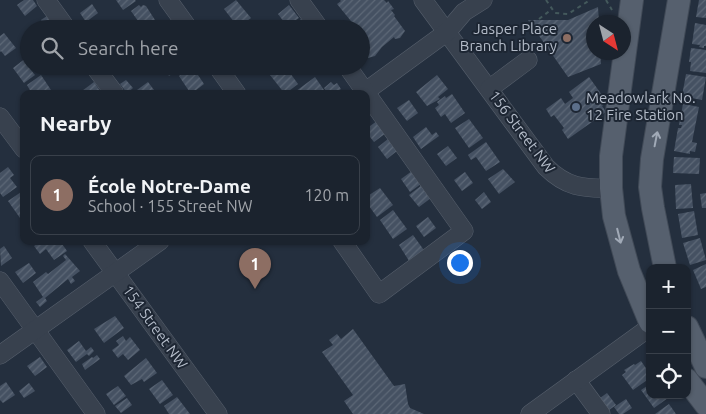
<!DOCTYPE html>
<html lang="en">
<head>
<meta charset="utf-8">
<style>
	body { margin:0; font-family:Ubuntu,sans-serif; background:#282f3a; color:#f1f3f6 }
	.controls { position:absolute; right:15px; bottom:15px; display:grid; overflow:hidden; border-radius:10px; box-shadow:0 1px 4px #0004 }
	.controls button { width:45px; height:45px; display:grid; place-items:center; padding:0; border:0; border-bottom:1px solid #39404a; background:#1b232e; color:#f1f3f6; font:25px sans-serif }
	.compass { position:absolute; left:586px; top:15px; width:45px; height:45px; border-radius:50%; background:#1b232e; box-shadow:0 1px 4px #0004; rotate:144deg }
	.you { position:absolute; left:459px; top:262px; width:18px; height:18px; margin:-12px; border:4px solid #fff; border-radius:50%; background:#1a73e8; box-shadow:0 0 0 8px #1a73e833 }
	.badge { display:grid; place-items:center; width:32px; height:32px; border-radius:50%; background:#b45309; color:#fff; font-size:16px; font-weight:700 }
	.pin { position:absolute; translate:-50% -41px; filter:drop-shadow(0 1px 2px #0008) }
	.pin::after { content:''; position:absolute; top:26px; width:18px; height:15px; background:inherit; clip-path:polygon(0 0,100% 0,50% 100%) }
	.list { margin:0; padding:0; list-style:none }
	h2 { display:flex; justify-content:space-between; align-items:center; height:65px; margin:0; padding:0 20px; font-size:21px }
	h2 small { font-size:16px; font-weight:400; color:#a0a4aa }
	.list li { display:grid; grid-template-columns:32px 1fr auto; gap:15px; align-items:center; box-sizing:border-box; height:80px; margin:0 10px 10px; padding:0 10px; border:1px solid #39404a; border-radius:10px }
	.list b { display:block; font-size:19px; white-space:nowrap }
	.list p { margin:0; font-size:16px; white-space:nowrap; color:#a0a4aa }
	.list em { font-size:16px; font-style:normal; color:#a0a4aa }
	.icon { flex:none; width:28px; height:28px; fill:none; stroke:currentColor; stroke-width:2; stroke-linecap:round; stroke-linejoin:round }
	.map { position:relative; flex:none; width:706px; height:414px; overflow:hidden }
	.search { position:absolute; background:#1b232e; box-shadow:0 1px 4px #0004; left:20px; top:20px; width:350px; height:55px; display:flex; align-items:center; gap:12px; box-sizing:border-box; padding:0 18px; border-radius:28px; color:#a0a4aa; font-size:19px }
	.panel { position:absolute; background:#1b232e; box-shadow:0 1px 4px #0004; left:20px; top:90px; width:350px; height:155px; border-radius:10px }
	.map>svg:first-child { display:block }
	.building { fill:url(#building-hatch) }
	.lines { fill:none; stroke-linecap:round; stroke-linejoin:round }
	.minor-casing { stroke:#565f6c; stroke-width:19 }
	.major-casing { stroke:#414a57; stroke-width:24 }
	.path { stroke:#44595c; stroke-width:2; stroke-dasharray:4 4; stroke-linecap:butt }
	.minor { stroke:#38414e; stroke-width:18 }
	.major { stroke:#56606e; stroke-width:22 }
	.oneway { stroke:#a1aab7 }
	.education-dot { fill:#8d6e63; stroke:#1d2633; stroke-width:2 }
	.service-dot { fill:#5c6f8a; stroke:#1d2633; stroke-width:2 }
	.labels { text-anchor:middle; stroke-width:4; stroke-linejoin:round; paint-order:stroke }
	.poi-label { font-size:15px; fill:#b4bcc9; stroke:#1d2633; text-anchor:end }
	.street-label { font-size:15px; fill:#b4bcc9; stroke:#1d2633 }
</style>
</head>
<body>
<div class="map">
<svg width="706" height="414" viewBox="0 0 706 414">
	<defs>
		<pattern id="building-hatch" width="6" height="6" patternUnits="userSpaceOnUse" patternTransform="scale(1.25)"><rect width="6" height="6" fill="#455162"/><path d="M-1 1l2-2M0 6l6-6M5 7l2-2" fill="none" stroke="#5d6877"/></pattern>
	</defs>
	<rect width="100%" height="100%" fill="#242f3e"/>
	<g class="building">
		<polygon points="24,0 33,0 37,6 25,16 17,5"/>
		<polygon points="116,0 135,0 136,1 123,10"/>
		<polygon points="236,0 251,18 238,27 224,9"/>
		<polygon points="340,0 384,0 387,3 388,1 394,9 391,10 395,15 394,16 405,31 400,38 395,39 394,37 382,47 375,56 368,58 361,49 363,45 361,43 361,29 355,29 354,27 355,26 337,4 341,1"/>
		<polygon points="699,0 706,0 706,18 696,17"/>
		<polygon points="92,4 98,13 86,22 80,13"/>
		<polygon points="139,5 141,7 143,5 146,6 155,20 143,28 131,11"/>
		<polygon points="289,5 299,18 287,26 278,14"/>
		<polygon points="598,7 599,22 594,22 594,52 600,52 601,64 568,77 528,20 568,20"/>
		<polygon points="53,12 62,23 54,29 47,29 41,20"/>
		<polygon points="301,19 308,29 290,29 289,28"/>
		<polygon points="695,23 706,25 706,46 704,46 704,48 699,47 700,45 692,44"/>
		<polygon points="4,33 16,48 5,56 1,51 0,52 0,36"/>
		<polygon points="691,48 706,50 706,73 690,71 691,62 689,62"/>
		<polygon points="26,58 29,61 26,64 35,75 24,83 13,68"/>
		<polygon points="72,66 93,66 94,68 84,75 79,67 72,72 70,70"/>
		<polygon points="163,66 184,66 169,76"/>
		<polygon points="192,66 204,84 191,94 179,76"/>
		<polygon points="282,66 285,66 298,84 285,94 270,75"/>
		<polygon points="686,74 706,77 702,100 682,96"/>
		<polygon points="41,75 53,93 52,94 32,94 27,85"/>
		<polygon points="437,75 448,89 438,97 440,99 427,106 416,92"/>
		<polygon points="315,77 324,90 319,94 292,94"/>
		<polygon points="589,77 607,102 602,106 606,112 568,139 562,130 564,128 554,115 551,117 546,109 561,98 565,104 573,98 569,92"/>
		<polygon points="126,80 133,88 127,93 120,84"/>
		<polygon points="94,82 102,94 84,94 82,91"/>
		<polygon points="148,82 154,90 148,94 139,94 137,90"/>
		<polygon points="331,82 334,85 337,83 341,89 333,94 328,94 324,88"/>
		<polygon points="452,94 465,113 451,123 445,114 441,117 435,108 439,105 437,102 445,96 446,98"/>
		<polygon points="409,100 418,113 407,121 397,108"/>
		<polygon points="683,104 699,107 692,142 697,143 695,152 690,151 690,154 674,151 678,128 681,128 682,125 679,125"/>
		<polygon points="469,119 483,138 469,148 455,128"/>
		<polygon points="377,121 386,133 374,142 366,132 366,129"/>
		<polygon points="426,127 432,135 436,132 439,136 421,149 413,137"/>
		<polygon points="388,139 397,151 387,159 378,147"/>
		<polygon points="486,142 500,162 486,171 476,157 471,160 468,155"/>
		<polygon points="448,146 457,158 446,166 437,154"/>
		<polygon points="674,157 700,158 699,174 673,173"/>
		<polygon points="8,167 14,175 10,178 17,187 3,197 0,193 0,173"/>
		<polygon points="503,169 515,182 499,194 488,179"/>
		<polygon points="412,171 421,184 410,192 401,179"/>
		<polygon points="465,172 473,183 462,191 454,180"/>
		<polygon points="691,184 693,208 676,209 675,185"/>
		<polygon points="422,185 431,198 419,207 409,195"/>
		<polygon points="380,188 393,205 377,217 369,206 366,197"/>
		<polygon points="24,190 24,216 20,218 8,201"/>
		<polygon points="484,192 491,202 482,209 475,200"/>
		<polygon points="706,193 706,208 702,208 700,194"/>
		<polygon points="393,210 407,229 393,239 380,220"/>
		<polygon points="694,211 698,235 682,238 678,214"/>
		<polygon points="428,217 436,228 424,237 416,226"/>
		<polygon points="413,235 426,253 411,264 399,245"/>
		<polygon points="700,238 706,260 690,265 683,243"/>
		<polygon points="41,241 60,241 67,251 54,260 46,249 40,254 34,246"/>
		<polygon points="4,246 12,258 1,266 0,249"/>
		<polygon points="65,254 80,271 72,277 75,281 71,284 68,279 45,298 47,301 40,307 36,302 43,297 33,282 46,272 48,274 66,260 63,256"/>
		<polygon points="29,263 36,273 23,283 15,272"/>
		<polygon points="706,264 706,287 701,289 693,270"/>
		<polygon points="115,316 124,328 104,343 94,329"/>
		<polygon points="353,329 394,386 405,384 408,404 410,408 424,414 353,414 344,401 353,395 322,352 333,345 329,340 337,334 341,339"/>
		<polygon points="123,336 126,341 130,337 140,350 128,360 123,354 118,358 112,350 119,345 116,341"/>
		<polygon points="79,341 86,351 91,347 94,351 89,356 87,354 76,362 67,350"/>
		<polygon points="97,355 100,359 85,370 82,364 92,357 93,358"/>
		<polygon points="40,357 47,367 35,376 27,366"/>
		<polygon points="146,358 157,373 144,382 142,379 131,385 124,376"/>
		<polygon points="641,361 650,374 650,378 633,390 622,375 626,372 624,370 634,364 635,365"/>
		<polygon points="162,380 173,395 160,404 149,389"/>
		<polygon points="6,382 15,395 3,403 0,400 0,386"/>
		<polygon points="29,383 35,391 24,398 19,391"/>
		<polygon points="650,384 650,395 666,395 668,398 654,408 641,390"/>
		<polygon points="118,386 126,396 114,405 106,394"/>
		<polygon points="607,393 616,405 605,413 596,401"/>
		<polygon points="177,397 190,414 169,414 164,406"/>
		<polygon points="127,398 132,405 121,413 115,406"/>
		<polygon points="626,399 632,408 623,414 619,414 614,407"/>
		<polygon points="669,404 676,414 655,414"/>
	</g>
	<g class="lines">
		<g class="minor-casing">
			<g id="minor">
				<polyline points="46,0 67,29"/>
				<polyline points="168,0 189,29"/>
				<polyline points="299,0 320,29"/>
				<path d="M 423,0 L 546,167 C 566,187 583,189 611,188"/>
				<polyline points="94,66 115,94"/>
				<polyline points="217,66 237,94"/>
				<polyline points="489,89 528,60"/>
				<polyline points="362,94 447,32 464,12 483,0"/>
				<polyline points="0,117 24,149"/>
				<polyline points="92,241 218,414"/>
				<polyline points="342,241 379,294 464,231 347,66"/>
				<polyline points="0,281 96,414"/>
				<polyline points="0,355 160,241"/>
				<polyline points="576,380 601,414"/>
				<polyline points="530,414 650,327"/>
			</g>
		</g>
		<g class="major-casing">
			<g id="major">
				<polyline points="632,0 611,156 611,188 614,216 629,271 650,322"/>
				<polyline points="665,268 653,208 650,187 652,159 679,0"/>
				<polyline points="687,327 706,367"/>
				<polyline points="687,380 706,405"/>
			</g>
		</g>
		<g class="path">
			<polyline points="546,0 555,13 568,14 590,0"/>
			<polyline points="606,0 612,10"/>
			<polyline points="539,19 552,9"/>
		</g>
		<use href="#minor" class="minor"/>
		<use href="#major" class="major"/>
	</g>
	<defs><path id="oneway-shaft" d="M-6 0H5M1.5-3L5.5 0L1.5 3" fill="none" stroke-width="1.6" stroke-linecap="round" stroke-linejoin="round" transform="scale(1.25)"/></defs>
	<g class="oneway">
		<use href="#oneway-shaft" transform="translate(656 139) rotate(-79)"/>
		<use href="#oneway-shaft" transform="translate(619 236) rotate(76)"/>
	</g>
	<circle class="education-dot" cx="567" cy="38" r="5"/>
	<circle class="service-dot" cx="576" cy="107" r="5"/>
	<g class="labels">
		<g class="poi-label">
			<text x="557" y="34">Jasper Place<tspan x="557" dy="17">Branch Library</tspan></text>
			<text x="586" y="103" text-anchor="start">Meadowlark No.<tspan x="586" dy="17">12 Fire Station</tspan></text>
		</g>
		<g class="street-label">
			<text transform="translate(522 132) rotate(53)" y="5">156 Street NW</text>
			<text transform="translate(155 327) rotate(54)" y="5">154 Street NW</text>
		</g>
	</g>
</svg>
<div class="controls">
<button>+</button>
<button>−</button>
<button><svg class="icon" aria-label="locate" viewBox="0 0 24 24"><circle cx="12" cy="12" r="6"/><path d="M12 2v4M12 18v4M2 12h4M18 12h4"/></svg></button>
</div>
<svg class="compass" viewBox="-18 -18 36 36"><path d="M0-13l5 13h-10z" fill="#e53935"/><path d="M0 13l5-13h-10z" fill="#a0a4aa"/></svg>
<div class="you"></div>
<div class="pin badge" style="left:255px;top:289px;background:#8d6e63">1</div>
<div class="search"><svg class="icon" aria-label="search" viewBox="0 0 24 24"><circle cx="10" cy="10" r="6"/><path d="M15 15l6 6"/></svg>Search here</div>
<section class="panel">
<h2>Nearby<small></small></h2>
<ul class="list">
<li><span class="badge" style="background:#8d6e63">1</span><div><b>École Notre-Dame</b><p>School · 155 Street NW</p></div><em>120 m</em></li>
</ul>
</section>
</div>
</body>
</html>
